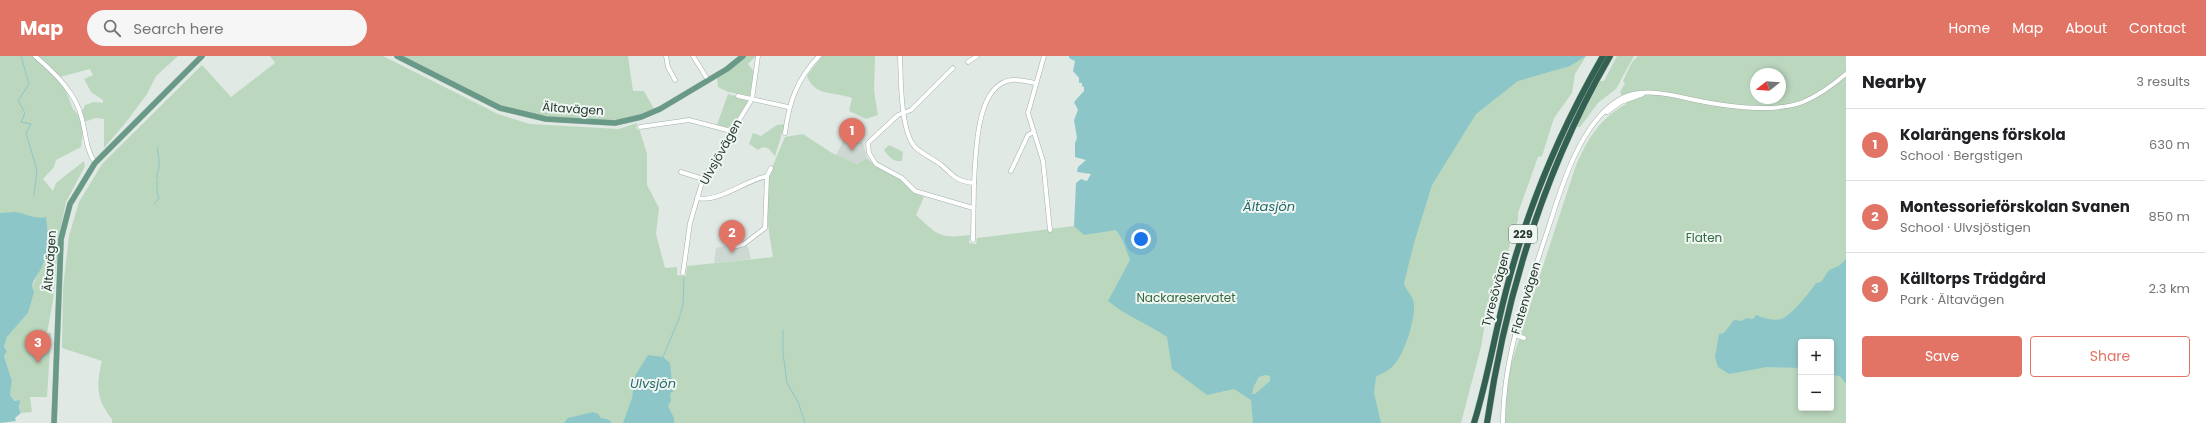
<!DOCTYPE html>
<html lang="en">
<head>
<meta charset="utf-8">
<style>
	body { margin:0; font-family:Poppins,sans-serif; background:#f6f6f6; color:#202124 }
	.controls { position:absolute; right:12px; bottom:12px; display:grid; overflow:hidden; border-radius:4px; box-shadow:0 2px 6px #0003 }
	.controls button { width:36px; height:36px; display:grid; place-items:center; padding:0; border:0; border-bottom:1px solid #e0e0e0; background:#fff; color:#202124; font:20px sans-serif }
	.compass { position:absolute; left:1750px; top:12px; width:36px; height:36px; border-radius:50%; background:#fff; box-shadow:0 2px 6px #0003; rotate:253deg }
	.you { position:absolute; left:1141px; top:183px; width:14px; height:14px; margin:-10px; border:3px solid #fff; border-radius:50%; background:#1a73e8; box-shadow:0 0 0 6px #1a73e833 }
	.badge { display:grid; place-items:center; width:26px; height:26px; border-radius:50%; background:#e27465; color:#fff; font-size:13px; font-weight:700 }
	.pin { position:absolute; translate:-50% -33px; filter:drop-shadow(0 1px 2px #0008) }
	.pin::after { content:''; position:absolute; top:21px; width:14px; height:12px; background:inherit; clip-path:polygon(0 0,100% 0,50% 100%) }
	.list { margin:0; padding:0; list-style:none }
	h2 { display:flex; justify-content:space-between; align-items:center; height:52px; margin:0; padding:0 16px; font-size:17px }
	h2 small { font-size:13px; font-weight:400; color:#757577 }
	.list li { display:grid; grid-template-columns:26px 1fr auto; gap:12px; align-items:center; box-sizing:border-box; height:72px; padding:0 16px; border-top:1px solid #e0e0e0 }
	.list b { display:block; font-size:15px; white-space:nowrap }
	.list p { margin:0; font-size:13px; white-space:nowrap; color:#757577 }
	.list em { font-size:13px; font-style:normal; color:#757577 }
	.actions { display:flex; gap:8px; padding:12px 16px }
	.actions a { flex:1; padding:9px 0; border:1px solid #e27465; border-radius:4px; text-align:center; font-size:14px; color:#e27465 }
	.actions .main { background:#e27465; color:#fff }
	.icon { flex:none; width:22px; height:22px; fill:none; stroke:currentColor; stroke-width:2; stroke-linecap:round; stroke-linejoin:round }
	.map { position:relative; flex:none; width:1846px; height:367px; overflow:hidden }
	header { display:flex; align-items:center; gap:24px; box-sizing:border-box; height:56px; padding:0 20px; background:#e27465; color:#fff }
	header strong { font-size:19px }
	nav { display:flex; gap:22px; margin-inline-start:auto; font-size:14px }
	.search { width:280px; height:36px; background:#f6f6f6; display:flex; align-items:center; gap:10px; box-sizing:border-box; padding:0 14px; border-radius:22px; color:#757577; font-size:15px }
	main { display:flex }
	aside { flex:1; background:#fff }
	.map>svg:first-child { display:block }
	.built { fill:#ced8d2 }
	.green { fill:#bbd8bf; fill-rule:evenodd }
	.water { fill:#8dc6c8; fill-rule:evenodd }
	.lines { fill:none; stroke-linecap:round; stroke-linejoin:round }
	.stream { stroke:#8dc6c8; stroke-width:1 }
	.minor-casing { stroke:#a4b0aa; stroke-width:5 }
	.major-casing { stroke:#bdc3c1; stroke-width:6 }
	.highway-casing { stroke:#bdc3c1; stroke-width:7 }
	.minor { stroke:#fff; stroke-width:4 }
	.major { stroke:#699987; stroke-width:5.5 }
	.highway { stroke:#326051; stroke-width:6 }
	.labels { text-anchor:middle; stroke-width:4; stroke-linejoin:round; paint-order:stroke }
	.shield { fill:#f0f6f2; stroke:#60706a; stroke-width:1 }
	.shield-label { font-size:11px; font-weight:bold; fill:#23372f }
	.street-label { font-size:12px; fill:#23372f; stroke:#f0f6f2 }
	.park-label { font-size:12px; fill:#316940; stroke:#f0f6f2 }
	.water-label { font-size:13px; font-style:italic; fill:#24696c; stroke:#f0f6f2 }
</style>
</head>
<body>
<header>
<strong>Map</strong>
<div class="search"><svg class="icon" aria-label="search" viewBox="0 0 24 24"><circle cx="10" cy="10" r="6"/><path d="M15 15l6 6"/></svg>Search here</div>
<nav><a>Home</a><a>Map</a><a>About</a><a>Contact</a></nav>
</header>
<main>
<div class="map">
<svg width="1846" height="367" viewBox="0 0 1846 367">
	<rect width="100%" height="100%" fill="#e0e9e4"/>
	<g class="built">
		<polygon points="846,80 863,87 867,102 857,108 836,99"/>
		<polygon points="744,185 748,191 751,203 714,207 716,192"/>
	</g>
	<g class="green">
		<polygon points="0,0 178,0 156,20 147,38 127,65 104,92 104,63 96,62 84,66 82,55 85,49 94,46 103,47 103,44 91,36 84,23 93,19 90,13 56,22 65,33 73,53 79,60 83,74 81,91 56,104 54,111 43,123 53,135 56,127 84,105 85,110 66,146 59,180 53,245 47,277 51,277 47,341 30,341 32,356 21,357 19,353 20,349 10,339 12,325 4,300 7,295 4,291 7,281 28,257 32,231 40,213 0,186"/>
		<path d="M 270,0 L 383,0 L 498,58 L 530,68 L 619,73 L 637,67 L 636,72 L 640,75 L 647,98 L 647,129 L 659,152 L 656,178 L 665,212 L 677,211 L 677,219 L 686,220 L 687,210 L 773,201 C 769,175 762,143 770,118 C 774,106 780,93 785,81 L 803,78 L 832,97 L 857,108 L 867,102 C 880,116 890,115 901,124 C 910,131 913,137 924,141 L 916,159 C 938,179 939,183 970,179 L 969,187 L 976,188 L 977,182 L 1074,170 L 1321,0 L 1586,0 L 1575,18 L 1572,37 L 1554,62 L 1542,100 L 1538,101 L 1518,157 L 1518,164 L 1512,179 L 1502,222 L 1490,238 L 1481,291 L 1461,367 L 112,367 L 112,363 C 96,344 96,328 102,305 L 62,292 L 63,232 L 69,180 L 79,146 L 102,108 L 202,9 L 231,41 L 275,7 Z"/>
		<path d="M 400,0 L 628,0 L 633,35 L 644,35 L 654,53 C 644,57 633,61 622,63 C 591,68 530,63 501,51 C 466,37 433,17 400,0 Z"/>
		<polygon points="746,0 756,0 748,8 754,16 750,40 728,36 718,31 717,22"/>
		<path d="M 822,0 L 875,0 L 874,35 L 878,59 L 866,63 L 849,55 L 852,42 C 833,35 815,41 807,20 Z"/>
		<polygon points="1617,0 1634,0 1616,33 1598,47 1580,71 1576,71 1600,25 1604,25"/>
		<path d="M 1638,0 L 1846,0 L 1846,367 L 1503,367 L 1510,311 L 1575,112 C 1586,85 1600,62 1626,48 L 1620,36 L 1625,27 L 1623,25 L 1632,6 ZM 1756,18 L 1780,18 L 1780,42 L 1756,42 ZM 1801,286 L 1831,286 L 1831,352 L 1801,352 Z"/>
		<polygon points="728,38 749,44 731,72 717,69"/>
		<polygon points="785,68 775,100 768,92 763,91 758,94 749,88 753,77 761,80 777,69"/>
		<path d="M 889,89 L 903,96 L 902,105 C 893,106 889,101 884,94 Z"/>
	</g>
	<g class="water">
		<path d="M 1069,0 L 1586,0 L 1570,10 L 1518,25 L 1476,58 L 1432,129 L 1414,187 L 1404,227 C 1406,235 1413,239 1414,248 C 1415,265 1404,300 1392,311 C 1388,315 1381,318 1376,321 L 1374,337 L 1381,367 L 1253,367 L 1251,344 L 1234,333 L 1207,339 L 1172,313 L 1167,281 C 1148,268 1126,260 1108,245 L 1130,204 L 1122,183 L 1116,174 L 1084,179 L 1074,170 L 1076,127 L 1081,123 L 1087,125 L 1091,118 L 1077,116 L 1078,111 L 1086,104 L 1075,101 L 1075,87 L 1077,82 L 1074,64 L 1078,54 L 1074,46 L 1084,35 L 1084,31 L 1082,30 L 1082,27 L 1079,27 L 1079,22 L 1073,15 L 1075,5 L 1069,2 ZM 1265,319 L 1270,320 L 1270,325 L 1255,338 L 1252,338 L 1254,330 L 1259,321 Z"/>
		<path d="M 15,156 C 26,157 35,164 46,161 L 49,189 L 42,211 L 33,226 L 32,231 L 34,236 L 28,257 L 7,281 L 4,291 L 7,295 L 4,300 L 12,325 L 10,339 L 15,345 L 20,344 L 19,353 L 21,357 L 15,362 L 16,365 L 0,367 L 0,157 Z"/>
		<path d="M 1846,203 L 1846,328 L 1840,320 L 1831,319 L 1831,286 L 1801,286 L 1801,312 L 1767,311 L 1729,318 L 1718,311 L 1715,301 L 1719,278 L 1724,277 L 1734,264 L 1741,265 L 1747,262 L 1753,263 L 1756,259 C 1763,262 1774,265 1781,263 C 1791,260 1811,235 1816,227 L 1821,226 L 1829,214 L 1839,210 Z"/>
		<polygon points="648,299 663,301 670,307 673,336 670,337 671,345 668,350 674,362 674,367 623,367 632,342 635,320"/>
		<polygon points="593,356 598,358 601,362 610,364 611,367 564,367 568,362"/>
	</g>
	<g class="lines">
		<g class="stream">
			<polyline points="21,0 29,28 18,45 24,55"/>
			<polyline points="24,56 25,57 21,66 31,68 26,77 37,114 34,139"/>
			<path d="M 157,123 C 156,117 159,115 159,110 C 160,104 158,98 157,92"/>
			<polyline points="154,148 159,142 157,137 157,125"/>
			<polyline points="680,258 683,249 684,222"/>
			<polyline points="783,274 783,297 787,327 798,346 805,367"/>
			<polyline points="663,301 680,260"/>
		</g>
		<g class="minor-casing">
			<g id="minor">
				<path d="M 35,0 C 55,17 76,37 82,63 C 86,79 86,93 95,107"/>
				<polyline points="666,0 668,11 675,24"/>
				<polyline points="693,0 708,24"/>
				<path d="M 900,0 C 901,22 900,74 915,91 C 921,97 933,103 940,108 C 954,119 954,125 974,127 L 973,184"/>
				<polyline points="1044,0 1028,57 1043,105 1050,174"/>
				<polyline points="968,6 977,0"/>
				<polyline points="953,12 911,54 898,59 868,87 869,97 876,108 902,122 915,135 973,152"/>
				<polyline points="738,40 788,51"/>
				<polyline points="1607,56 1621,46 1643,38"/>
				<polyline points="640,71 689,64 731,75"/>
				<path d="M 785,77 C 789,46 797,23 819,0"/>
				<polyline points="1011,115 1028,79 1034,76"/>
				<polyline points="681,116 703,123"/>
				<polyline points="767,120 771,112"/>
				<path d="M 974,127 C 976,99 975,28 1012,24 C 1019,23 1028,26 1036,27"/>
				<path d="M 697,142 C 718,147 744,125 767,120 L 765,172 L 744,188 L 733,191"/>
				<polyline points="683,217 690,167 703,123 752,43 758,0"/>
				<polyline points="1515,279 1524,282"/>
				<path d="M 1503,367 C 1503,302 1526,240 1546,179 C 1555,152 1563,123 1576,97 C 1587,74 1607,44 1633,38 C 1651,34 1672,39 1690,43 C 1723,50 1771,58 1803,46 C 1820,39 1833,29 1846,18"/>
			</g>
		</g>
		<g class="major-casing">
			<g id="major">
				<polyline points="397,0 500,52 546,63 615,67 641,61 660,53 727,13 743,0"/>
				<polyline points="54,367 61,183 70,148 95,107 202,0"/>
			</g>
		</g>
		<g class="highway-casing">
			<g id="highway">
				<path d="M 1474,367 C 1489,319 1496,269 1510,220 C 1531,143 1563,69 1603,0"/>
				<path d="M 1487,367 C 1506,237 1544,114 1610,0"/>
			</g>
		</g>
		<use href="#minor" class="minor"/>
		<use href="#major" class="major"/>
		<use href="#highway" class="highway"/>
	</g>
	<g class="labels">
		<rect class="shield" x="1509" y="169" width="28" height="18" rx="3"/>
		<g class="shield-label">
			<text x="1523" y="182">229</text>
		</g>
		<g class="street-label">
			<text transform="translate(573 53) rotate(4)" y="4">Ältavägen</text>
			<text transform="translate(721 96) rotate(-61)" y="4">Ulvsjövägen</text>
			<text transform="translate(50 205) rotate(-86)" y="4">Ältavägen</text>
			<text transform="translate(1496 233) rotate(-75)" y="4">Tyresövägen</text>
			<text transform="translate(1526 242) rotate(-73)" y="4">Flatenvägen</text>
		</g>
		<g class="park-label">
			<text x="1704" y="186">Flaten</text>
			<text x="1186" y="246">Nackareservatet</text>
		</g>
		<g class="water-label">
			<text x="1269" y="155">Ältasjön</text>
			<text x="653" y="332">Ulvsjön</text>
		</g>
	</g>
</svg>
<div class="controls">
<button>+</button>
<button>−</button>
</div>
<svg class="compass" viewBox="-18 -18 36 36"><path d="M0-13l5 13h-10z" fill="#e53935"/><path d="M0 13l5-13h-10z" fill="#757577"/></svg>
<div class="you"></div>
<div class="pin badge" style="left:852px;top:95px">1</div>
<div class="pin badge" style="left:732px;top:197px">2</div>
<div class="pin badge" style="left:38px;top:307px">3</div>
</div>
<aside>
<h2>Nearby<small>3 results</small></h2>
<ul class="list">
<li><span class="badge">1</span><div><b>Kolarängens förskola</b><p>School · Bergstigen</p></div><em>630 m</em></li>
<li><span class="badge">2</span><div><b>Montessorieförskolan Svanen</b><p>School · Ulvsjöstigen</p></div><em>850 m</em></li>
<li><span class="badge">3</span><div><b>Källtorps Trädgård</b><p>Park · Ältavägen</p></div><em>2.3 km</em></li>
</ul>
<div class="actions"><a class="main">Save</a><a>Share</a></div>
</aside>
</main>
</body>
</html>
